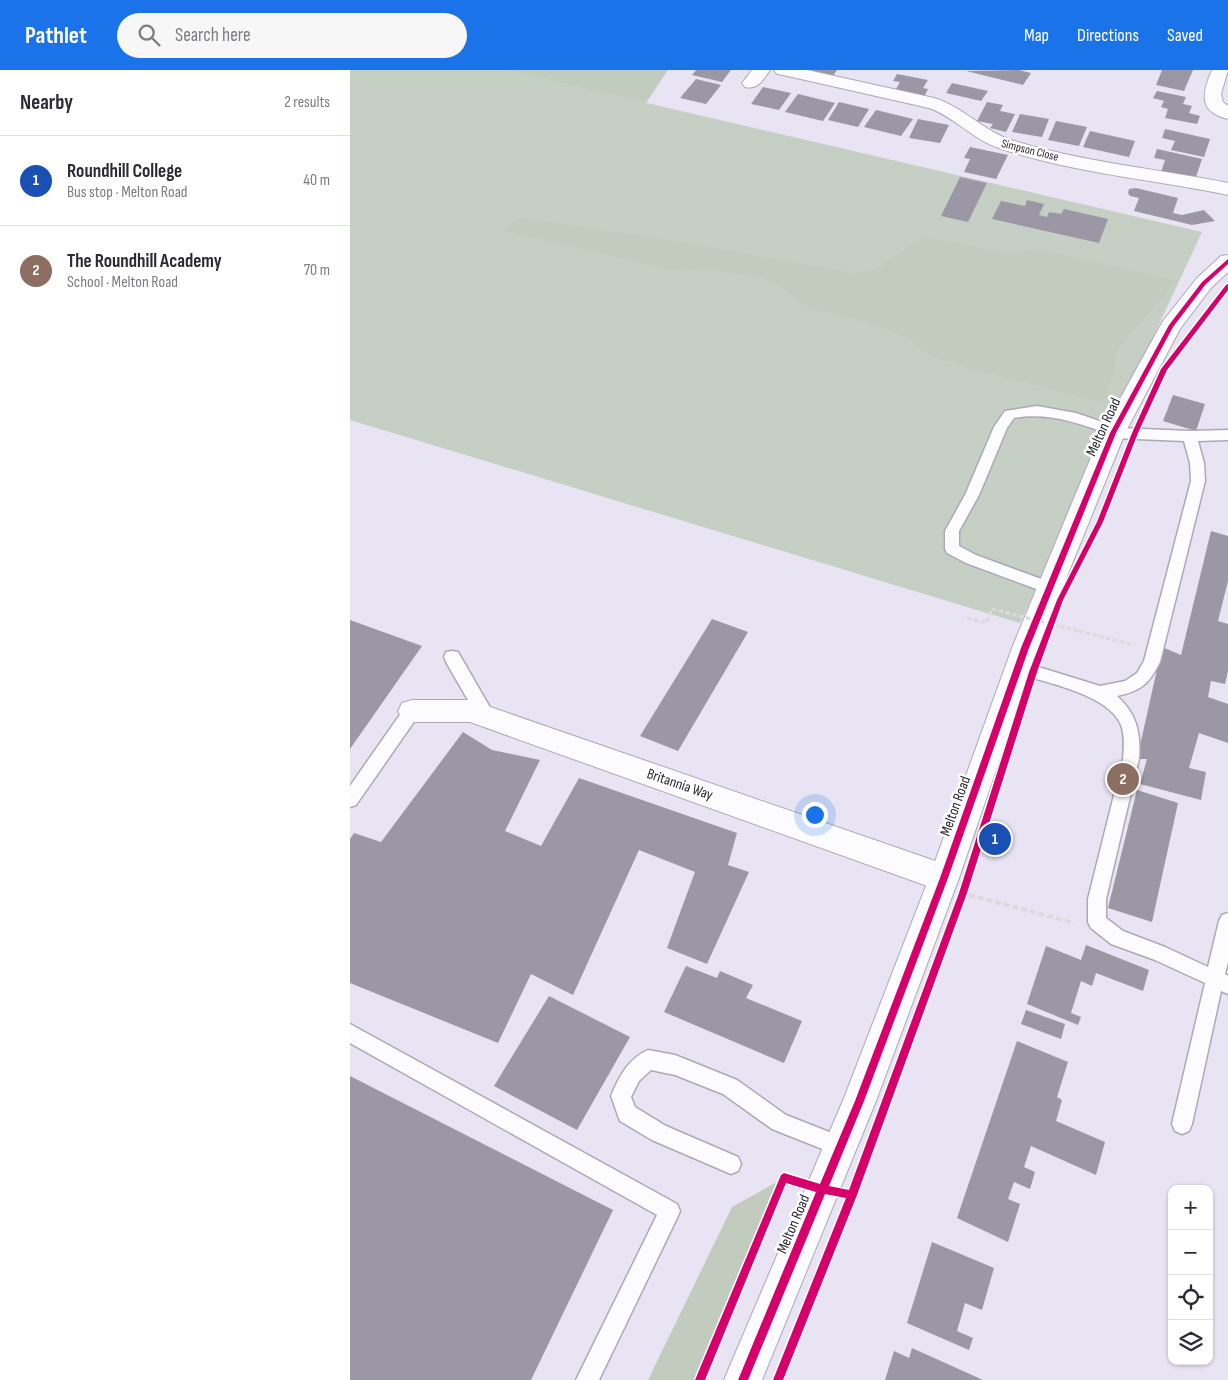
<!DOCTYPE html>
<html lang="en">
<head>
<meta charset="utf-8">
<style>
	body { margin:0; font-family:"Sofia Sans Condensed",sans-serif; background:#f7f7f7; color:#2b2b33 }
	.controls { position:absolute; right:15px; bottom:15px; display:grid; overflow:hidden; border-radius:10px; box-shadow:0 1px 4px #0004 }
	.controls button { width:45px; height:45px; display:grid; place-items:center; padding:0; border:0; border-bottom:1px solid #e1e1e2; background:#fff; color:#2b2b33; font:25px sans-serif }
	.you { position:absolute; left:464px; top:744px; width:18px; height:18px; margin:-12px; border:4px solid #fff; border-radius:50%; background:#1a73e8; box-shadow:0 0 0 8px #1a73e833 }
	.badge { display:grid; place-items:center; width:32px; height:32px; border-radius:50%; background:#1a73e8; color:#fff; font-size:16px; font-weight:700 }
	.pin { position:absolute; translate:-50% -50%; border:2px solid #fff; box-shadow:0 1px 5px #0006 }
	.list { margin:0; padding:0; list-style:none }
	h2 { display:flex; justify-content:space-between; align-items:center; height:65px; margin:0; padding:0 20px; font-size:21px }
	h2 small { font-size:16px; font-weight:400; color:#7c7c81 }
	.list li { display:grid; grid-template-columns:32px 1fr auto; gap:15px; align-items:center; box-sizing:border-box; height:90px; padding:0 20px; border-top:1px solid #e1e1e2 }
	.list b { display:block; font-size:19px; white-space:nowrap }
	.list p { margin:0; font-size:16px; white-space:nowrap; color:#7c7c81 }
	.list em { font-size:16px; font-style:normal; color:#7c7c81 }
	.icon { flex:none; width:28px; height:28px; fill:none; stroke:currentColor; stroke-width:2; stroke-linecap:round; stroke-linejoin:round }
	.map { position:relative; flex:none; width:878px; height:1310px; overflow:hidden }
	header { display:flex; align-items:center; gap:30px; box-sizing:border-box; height:70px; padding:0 25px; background:#1a73e8; color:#fff }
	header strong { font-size:24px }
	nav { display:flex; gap:28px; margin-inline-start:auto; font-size:18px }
	.search { width:350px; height:45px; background:#f7f7f7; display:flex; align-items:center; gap:12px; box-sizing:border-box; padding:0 18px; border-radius:28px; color:#7c7c81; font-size:19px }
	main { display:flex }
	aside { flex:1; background:#fff }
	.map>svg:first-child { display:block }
	.green { fill:#c5cfc4 }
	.forest { fill:#c1ccbf }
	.building { fill:#9c97a5 }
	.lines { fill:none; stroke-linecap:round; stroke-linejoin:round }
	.lane-casing { stroke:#aca9b5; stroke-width:3 }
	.street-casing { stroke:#aca9b5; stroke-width:2 }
	.secondary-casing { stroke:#aca9b5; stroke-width:2 }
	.path-far1 { stroke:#dbdade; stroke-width:3; stroke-dasharray:4.5 2.5; stroke-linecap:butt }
	.path { stroke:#dbdade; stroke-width:4; stroke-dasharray:6 3; stroke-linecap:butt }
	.lane { fill:#fcfbfd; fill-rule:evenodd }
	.street { fill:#fcfbfd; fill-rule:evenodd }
	.secondary { fill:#fcfbfd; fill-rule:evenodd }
	.path-bridge { stroke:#dbdade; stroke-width:3; stroke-dasharray:4.5 2.5; stroke-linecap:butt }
	.cycleway-casing { stroke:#fff; stroke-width:3 }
	.cycleway { fill:#d6006c; fill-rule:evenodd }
	.labels { text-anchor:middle; stroke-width:5; stroke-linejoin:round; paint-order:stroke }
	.far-street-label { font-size:12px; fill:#292530; stroke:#fff }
	.street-label { font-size:15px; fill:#292530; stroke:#fff }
</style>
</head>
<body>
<header>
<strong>Pathlet</strong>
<div class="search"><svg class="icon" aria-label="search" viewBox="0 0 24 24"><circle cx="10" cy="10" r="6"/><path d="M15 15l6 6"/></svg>Search here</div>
<nav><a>Map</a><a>Directions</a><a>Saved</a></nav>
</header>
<main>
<aside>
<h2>Nearby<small>2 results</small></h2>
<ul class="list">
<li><span class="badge" style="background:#1a4fb4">1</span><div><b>Roundhill College</b><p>Bus stop · Melton Road</p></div><em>40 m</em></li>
<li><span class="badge" style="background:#8d6e63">2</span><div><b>The Roundhill Academy</b><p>School · Melton Road</p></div><em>70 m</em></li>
</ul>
</aside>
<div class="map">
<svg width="878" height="1310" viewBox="0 0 878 1310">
	<rect width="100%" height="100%" fill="#e9e4f4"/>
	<polygon class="green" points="0,0 155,0 852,162 670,553 0,350"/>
	<g class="forest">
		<polygon points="155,0 318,0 296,33"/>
		<polygon points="170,148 313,169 502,203 525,200 574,167 665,184 688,179 827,211 769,277 755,333 616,297 579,285 561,269 530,257 455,236 427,213 399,205 369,201 316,199 154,160"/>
		<polygon points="434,1108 350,1310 298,1310 382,1137"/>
	</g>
	<g class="building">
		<polygon points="346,0 381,0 372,12 342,5"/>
		<polygon points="459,0 487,0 483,6"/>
		<polygon points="669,0 681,3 673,15 616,1"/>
		<polygon points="812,0 843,0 834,21 806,15"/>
		<polygon points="547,4 578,10 573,18 578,19 574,27 545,21 550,12 543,11"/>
		<polygon points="346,9 371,15 356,34 330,28"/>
		<polygon points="602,13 638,21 631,31 596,23"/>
		<polygon points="413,17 441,23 429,40 401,34"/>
		<polygon points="807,21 836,27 833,34 842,36 839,43 850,46 847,54 815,48 818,39 811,37 814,31 803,28"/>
		<polygon points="448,24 485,33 473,51 435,42"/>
		<polygon points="489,32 519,39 508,57 478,50"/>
		<polygon points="637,32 653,35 650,41 665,44 656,62 640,58 643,54 627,51"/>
		<polygon points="526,40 563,49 551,66 514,57"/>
		<polygon points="670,44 699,49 692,67 662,62"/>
		<polygon points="568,49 599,55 590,73 559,68"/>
		<polygon points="706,51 737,57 729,76 698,70"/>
		<polygon points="815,59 860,69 854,87 821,80 825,71 812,68"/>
		<polygon points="740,61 785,71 779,87 733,77"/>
		<polygon points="620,77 658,85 646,109 614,102 620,89 614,88"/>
		<polygon points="807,79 852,89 845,110 811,102 815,90 804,88"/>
		<polygon points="610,107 637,113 618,152 591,146"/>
		<polygon points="786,118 828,128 823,143 832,145 854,140 865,151 842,155 784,141 789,128 780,126 778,123 779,119"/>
		<polygon points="677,130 694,134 689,145 697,147 699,142 711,144 714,139 758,149 749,173 642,149 651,131 675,136"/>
		<polygon points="823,325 855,334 846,361 813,351"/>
		<polygon points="861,461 878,466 878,511 868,551 878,554 878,601 875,614 861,611 858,627 878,634 878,673 849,663 839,698 856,702 851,730 790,714 797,689 787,689 812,577 831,585"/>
		<polygon points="362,549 398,562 328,681 290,666"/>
		<polygon points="0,550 72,576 0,679"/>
		<polygon points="113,662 142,680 190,690 155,761 191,776 229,708 387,763 378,795 399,802 357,894 317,878 345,802 289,780 223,925 181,904 148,973 0,913 0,769 4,763 31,772"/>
		<polygon points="787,720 828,733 802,852 758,838"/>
		<polygon points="736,875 799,900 793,921 746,903 742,916 731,911 721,943 731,947 728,955 677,934 696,876 731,890"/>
		<polygon points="336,896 367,908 370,901 403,915 396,928 452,951 434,993 314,942"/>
		<polygon points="199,926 280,967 227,1060 144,1016"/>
		<polygon points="676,940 715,954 711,969 671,954"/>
		<polygon points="667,971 718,992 707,1027 712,1030 706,1051 755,1072 746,1105 681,1076 674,1097 685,1102 680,1119 664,1112 658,1129 670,1134 658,1172 607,1148"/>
		<polygon points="0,1006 263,1140 181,1310 0,1310"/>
		<polygon points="582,1172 644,1198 632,1240 615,1233 607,1261 623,1268 619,1280 557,1253"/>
		<polygon points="562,1278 633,1310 535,1310 544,1281 559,1288"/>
	</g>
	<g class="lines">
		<g class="lane-casing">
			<g id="lane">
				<path d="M 687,336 L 726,343 L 770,358 L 840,361 L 878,360 L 878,370 L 848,371 L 854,393 L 855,411 L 810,592 C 799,614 791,621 767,626 C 787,644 791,663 789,689 L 756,829 L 756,848 L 773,861 L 815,877 L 858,897 L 869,851 L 872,845 L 878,843 L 878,892 L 875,904 L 878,906 L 878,924 L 871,921 L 842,1054 L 839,1061 L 832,1064 L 825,1061 L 822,1054 L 855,913 L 805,890 L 761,874 L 741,858 L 738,852 L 738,829 L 773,689 C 774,678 775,665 771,655 C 759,624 693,612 663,602 L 661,597 L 663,592 L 669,591 L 750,616 L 775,611 L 787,603 L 794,591 L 841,411 L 840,393 L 834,371 L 763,368 L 758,366 L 756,363 C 726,352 697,342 664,348 L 657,358 L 629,425 L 609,461 L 609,476 L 626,485 L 705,514 L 708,518 L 705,522 L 700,524 L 616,493 L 597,483 L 595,479 L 595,461 L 615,425 L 644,357 L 655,341 Z"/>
				<polygon points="102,581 108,582 142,641 144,646 142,651 136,653 130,651 96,592 94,587 96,582"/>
				<polygon points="62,634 68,636 70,641 68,646 6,735 0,737 0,716 56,636"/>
				<polygon points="0,954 327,1134 330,1141 327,1148 249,1310 226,1310 307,1145 0,973"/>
				<path d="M 298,980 L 325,985 L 387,1010 L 436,1045 L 497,1069 L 500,1076 L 497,1083 L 490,1086 L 422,1059 L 373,1024 L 325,1005 L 301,1000 L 289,1011 L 281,1027 L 285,1037 L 316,1056 L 388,1087 L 391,1094 L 388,1101 L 381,1104 L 302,1070 L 270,1051 L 261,1026 C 269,1007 278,989 298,980 Z"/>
			</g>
		</g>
		<g class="street-casing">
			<g id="street">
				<path d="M 402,0 L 420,0 C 413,10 408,20 395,17 L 392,13 Z"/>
				<path d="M 424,0 L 457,0 L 584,28 C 614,37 634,62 664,71 C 733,92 807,99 878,113 L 878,125 C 802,109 722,103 649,78 C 623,70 605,47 579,38 L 433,5 L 427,4 Z"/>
				<path d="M 862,0 L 878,0 L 871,24 L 873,32 L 878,36 L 878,49 C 848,42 852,23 862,0 Z"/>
				<polygon points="62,630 120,630 594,794 605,798 609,808 605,818 594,822 120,652 62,652 52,649 48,641 52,633"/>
			</g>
		</g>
		<g class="secondary-casing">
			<polygon id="secondary" points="878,185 878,202 861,218 830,259 775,363 688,578 609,808 526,1031 412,1310 374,1310 494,1028 579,808 662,578 751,363 813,251 847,208 871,186"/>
		</g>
		<g class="path-far1">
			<polyline points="617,548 636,553 642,539"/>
			<polyline points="729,561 784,575"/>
		</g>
		<polyline class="path" points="619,825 724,853"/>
		<use href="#lane" class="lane"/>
		<use href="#street" class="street"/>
		<use href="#secondary" class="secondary"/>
		<polyline class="path-bridge" points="642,539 729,561"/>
		<g class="cycleway-casing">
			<polygon id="cycleway" points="878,189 878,194 856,214 823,257 766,363 679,578 598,808 514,1031 479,1116 499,1120 609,823 679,602 707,530 747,452 782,363 811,299 876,215 878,214 878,220 817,300 788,363 753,452 713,530 687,602 617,823 507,1125 433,1310 423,1310 496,1128 475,1124 398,1310 388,1310 466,1122 436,1113 355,1310 345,1310 431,1105 434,1103 470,1114 505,1031 590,808 671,578 760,363 819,255 852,212"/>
		</g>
		<use href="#cycleway" class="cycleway"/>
	</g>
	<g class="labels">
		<g class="far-street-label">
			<text transform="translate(680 80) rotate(14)" y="4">Simpson Close</text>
		</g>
		<g class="street-label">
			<text transform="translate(753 357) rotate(-65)" y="5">Melton Road</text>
			<text transform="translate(330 714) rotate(19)" y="5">Britannia Way</text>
			<text transform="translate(605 736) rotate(-70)" y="5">Melton Road</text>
			<text transform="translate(443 1154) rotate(-67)" y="5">Melton Road</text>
		</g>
	</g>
</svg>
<div class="controls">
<button>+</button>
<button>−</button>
<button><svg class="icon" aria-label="locate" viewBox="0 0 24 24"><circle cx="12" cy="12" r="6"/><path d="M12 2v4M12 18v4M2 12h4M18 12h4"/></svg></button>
<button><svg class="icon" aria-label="layers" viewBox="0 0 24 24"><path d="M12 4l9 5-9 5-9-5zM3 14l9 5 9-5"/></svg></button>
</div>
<div class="you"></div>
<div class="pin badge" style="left:645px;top:769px;background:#1a4fb4">1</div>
<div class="pin badge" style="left:773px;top:709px;background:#8d6e63">2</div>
</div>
</main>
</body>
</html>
